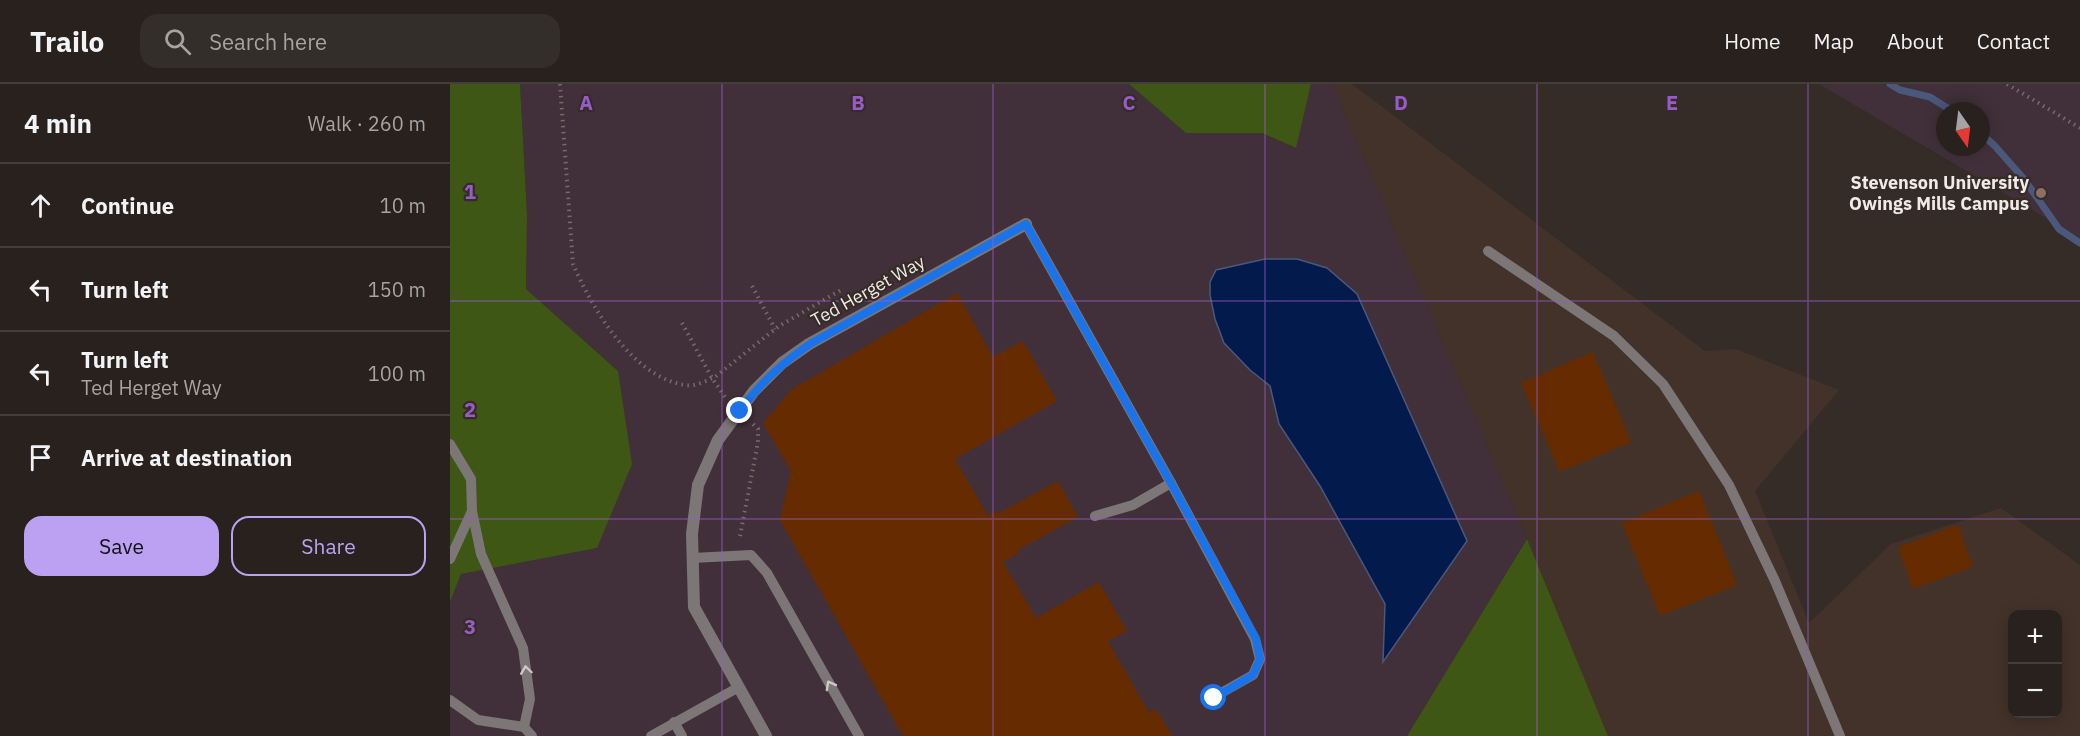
<!DOCTYPE html>
<html lang="en">
<head>
<meta charset="utf-8">
<style>
	body { margin:0; font-family:"IBM Plex Sans",sans-serif; background:#342e2a; color:#f1f3f6 }
	.controls { position:absolute; right:18px; bottom:18px; display:grid; overflow:hidden; border-radius:12px; box-shadow:0 3px 15px #0003 }
	.controls button { width:54px; height:54px; display:grid; place-items:center; padding:0; border:0; border-bottom:2px solid #443e3b; background:#28211d; color:#f1f3f6; font:30px sans-serif }
	.compass { position:absolute; left:1486px; top:18px; width:54px; height:54px; border-radius:50%; background:#28211d; box-shadow:0 3px 15px #0003; rotate:166deg }
	.stop { position:absolute; width:18px; height:18px; margin:-14px; border:4px solid #1a73e8; border-radius:50%; background:#fff }
	.stop.end { background:#1a73e8; border-color:#fff; box-shadow:0 2px 6px #0008 }
	.list { margin:0; padding:0; list-style:none }
	h2 { display:flex; justify-content:space-between; align-items:center; height:78px; margin:0; padding:0 24px; font-size:26px }
	h2 small { font-size:20px; font-weight:400; color:#a5a3a4 }
	.list li { display:grid; grid-template-columns:39px 1fr auto; gap:18px; align-items:center; box-sizing:border-box; height:84px; padding:0 24px; border-top:2px solid #443e3b }
	.list b { display:block; font-size:22px; white-space:nowrap }
	.list p { margin:0; font-size:20px; white-space:nowrap; color:#a5a3a4 }
	.list em { font-size:20px; font-style:normal; color:#a5a3a4 }
	.actions { display:flex; gap:12px; padding:18px 24px }
	.actions a { flex:1; padding:14px 0; border:2px solid #bca0f2; border-radius:18px; text-align:center; font-size:21px; color:#bca0f2 }
	.actions .main { background:#bca0f2; color:#111 }
	.icon { flex:none; width:33px; height:33px; fill:none; stroke:currentColor; stroke-width:2; stroke-linecap:round; stroke-linejoin:round }
	.map { position:relative; flex:none; width:1630px; height:652px; overflow:hidden }
	header { display:flex; align-items:center; gap:36px; box-sizing:border-box; height:84px; padding:0 30px; background:#28211d; border-bottom:2px solid #443e3b }
	header strong { font-size:28px }
	nav { display:flex; gap:33px; margin-inline-start:auto; font-size:21px }
	.search { width:420px; height:54px; background:#342e2a; display:flex; align-items:center; gap:15px; box-sizing:border-box; padding:0 21px; border-radius:18px; color:#a5a3a4; font-size:22px }
	main { display:flex }
	aside { flex:1; background:#28211d }
	.map>svg:first-child { display:block }
	.built { fill:#42322a; fill-rule:evenodd }
	.education { fill:#413039; fill-rule:evenodd }
	.green { fill:#3f5715 }
	.water { fill:#031a4d; stroke:#4a587b; stroke-width:1.5 }
	.lines { fill:none; stroke-linecap:round; stroke-linejoin:round }
	.stream { stroke:#4a587b; stroke-width:7 }
	.building { fill:#672b00 }
	.path { stroke:#756c68; stroke-width:4; stroke-dasharray:1.5 4.5; stroke-linecap:butt }
	.lane { stroke:#7c7676; stroke-width:10 }
	.street { stroke:#7c7676; stroke-width:12 }
	.oneway { stroke:#cec7c5 }
	.route { stroke:#1a73e8; stroke-width:8 }
	.grid { fill:none; stroke:#985cc9; stroke-width:1.5; stroke-opacity:0.55 }
	.education-dot { fill:#8d6e63; stroke:#352c27; stroke-width:2 }
	.labels { text-anchor:middle; stroke-width:4.5; stroke-linejoin:round; paint-order:stroke }
	.poi-label { font-size:18px; font-weight:bold; fill:#f1eae7; stroke:#352c27; text-anchor:end }
	.street-label { font-size:18px; fill:#f1eae7; stroke:#352c27 }
	.grid-label { font-size:20px; text-anchor:middle; font-weight:bold; fill:#985cc9; stroke:#352c27; stroke-width:4.5; stroke-linejoin:round; paint-order:stroke }
</style>
</head>
<body>
<header>
<strong>Trailo</strong>
<div class="search"><svg class="icon" aria-label="search" viewBox="0 0 24 24"><circle cx="10" cy="10" r="6"/><path d="M15 15l6 6"/></svg>Search here</div>
<nav><a>Home</a><a>Map</a><a>About</a><a>Contact</a></nav>
</header>
<main>
<aside>
<h2>4 min<small>Walk · 260 m</small></h2>
<ul class="list">
<li><svg class="icon" aria-label="ahead" viewBox="0 0 24 24"><path d="M12 20V5M6 11l6-6 6 6"/></svg><div><b>Continue</b></div><em>10 m</em></li>
<li><svg class="icon" aria-label="left" viewBox="0 0 24 24"><path d="M17 20v-9H6M10 6l-5 5 5 5"/></svg><div><b>Turn left</b></div><em>150 m</em></li>
<li><svg class="icon" aria-label="left" viewBox="0 0 24 24"><path d="M17 20v-9H6M10 6l-5 5 5 5"/></svg><div><b>Turn left</b><p>Ted Herget Way</p></div><em>100 m</em></li>
<li><svg class="icon" aria-label="arrive" viewBox="0 0 24 24"><path d="M6 21V4h12l-3 4 3 4H6"/></svg><div><b>Arrive at destination</b></div></li>
</ul>
<div class="actions"><a class="main">Save</a><a>Share</a></div>
</aside>
<div class="map">
<svg width="1630" height="652" viewBox="0 0 1630 652">
	<rect width="100%" height="100%" fill="#352c27"/>
	<path class="built" d="M 882,0 L 902,0 L 1255,267 L 1286,265 L 1389,306 L 1305,407 L 1359,539 L 1441,460 L 1551,424 L 1630,481 L 1630,652 L 1158,652 L 1077,455 ZM 1562,530 L 1608,530 L 1608,630 L 1562,630 Z"/>
	<g class="education">
		<polygon points="70,0 679,0 736,48 812,49 845,64 861,0 882,0 1077,455 957,652 0,652 0,518 11,490 147,464 168,287 76,205 77,131"/>
		<path d="M 1369,0 L 1630,0 L 1630,154 ZM 1495,27 L 1531,27 L 1531,63 L 1495,63 Z"/>
	</g>
	<g class="green">
		<polygon points="0,0 70,0 77,131 76,205 168,287 182,380 147,464 11,490 0,518"/>
		<polygon points="679,0 861,0 846,64 812,49 736,49"/>
		<polygon points="1077,455 1158,652 957,652"/>
	</g>
	<polygon class="water" points="815,175 847,175 877,184 907,210 1017,457 933,578 935,520 870,402 829,340 820,302 800,286 774,259 765,235 760,211 760,198 766,186"/>
	<g class="lines">
		<g class="stream">
			<polyline points="1440,0 1450,6 1480,13 1502,27"/>
			<polyline points="1531,50 1544,61 1574,95 1609,145 1630,159"/>
		</g>
	</g>
	<g class="building">
		<polygon points="507,209 543,273 573,257 607,317 505,375 538,432 545,427 547,430 608,397 628,433 568,466 569,469 553,478 586,534 649,498 677,547 658,557 699,629 706,625 722,652 453,652 330,436 341,387 313,339 341,306"/>
		<polygon points="1143,268 1181,358 1110,388 1071,299"/>
		<polygon points="1249,407 1287,501 1210,532 1172,439"/>
		<polygon points="1508,441 1523,483 1463,505 1448,463"/>
	</g>
	<g class="lines">
		<g class="path">
			<path d="M 110,0 L 123,180 C 142,224 182,293 235,301 C 245,303 256,297 265,293 L 329,242 L 391,206"/>
			<polyline points="1557,0 1630,44"/>
			<polyline points="302,202 325,245"/>
			<polyline points="232,239 262,294 277,316"/>
			<polyline points="290,452 308,358 308,345 300,337"/>
		</g>
		<g class="lane">
			<polyline points="576,140 721,399 805,555 810,575 803,591 764,613"/>
			<polyline points="1038,167 1164,252 1213,300 1279,401 1325,497 1390,652"/>
			<polyline points="0,360 21,395 22,427 31,470 73,564 80,615 74,643"/>
			<polyline points="645,432 683,421 721,399"/>
			<polyline points="242,474 301,471 317,489 409,652"/>
			<polyline points="0,475 22,427"/>
			<polyline points="0,616 28,636 74,643 82,652"/>
			<polyline points="224,638 232,652"/>
			<polyline points="201,652 289,603"/>
		</g>
		<polyline class="street" points="316,652 244,523 242,450 248,401 268,356 304,307 332,279 359,260 576,140"/>
	</g>
	<defs><path id="oneway-chevron" d="M-2-3.5L2.5 0L-2 3.5" fill="none" stroke-width="1.6" stroke-linecap="round" stroke-linejoin="round" transform="scale(1.5)"/></defs>
	<g class="oneway">
		<use href="#oneway-chevron" transform="translate(76 586) rotate(-98)"/>
		<use href="#oneway-chevron" transform="translate(380 601) rotate(-119)"/>
	</g>
	<g class="lines">
		<path class="route" d="M 290,327 C 309,300 332,279 360,260 L 576,140 L 721,399 L 806,555 L 810,575 L 803,591 L 764,614"/>
	</g>
	<path class="grid" d="M 272,0 L 272,652M 543,0 L 543,652M 815,0 L 815,652M 1087,0 L 1087,652M 1358,0 L 1358,652M 0,217 L 1630,217M 0,435 L 1630,435"/>
	<circle class="education-dot" cx="1591" cy="109" r="6"/>
	<g class="labels">
		<g class="poi-label">
			<text x="1579" y="105">Stevenson University<tspan x="1579" dy="21">Owings Mills Campus</tspan></text>
		</g>
		<g class="street-label">
			<text transform="translate(418 207) rotate(-29)" y="6">Ted Herget Way</text>
		</g>
	</g>
	<g class="grid-label">
		<text x="136" y="26">A</text>
		<text x="408" y="26">B</text>
		<text x="679" y="26">C</text>
		<text x="951" y="26">D</text>
		<text x="1222" y="26">E</text>
		<text x="20" y="115">1</text>
		<text x="20" y="333">2</text>
		<text x="20" y="550">3</text>
	</g>
</svg>
<div class="controls">
<button>+</button>
<button>−</button>
</div>
<svg class="compass" viewBox="-18 -18 36 36"><path d="M0-13l5 13h-10z" fill="#e53935"/><path d="M0 13l5-13h-10z" fill="#a5a3a4"/></svg>
<div class="stop" style="left:764px;top:614px"></div>
<div class="stop end" style="left:290px;top:327px"></div>
</div>
</main>
</body>
</html>
